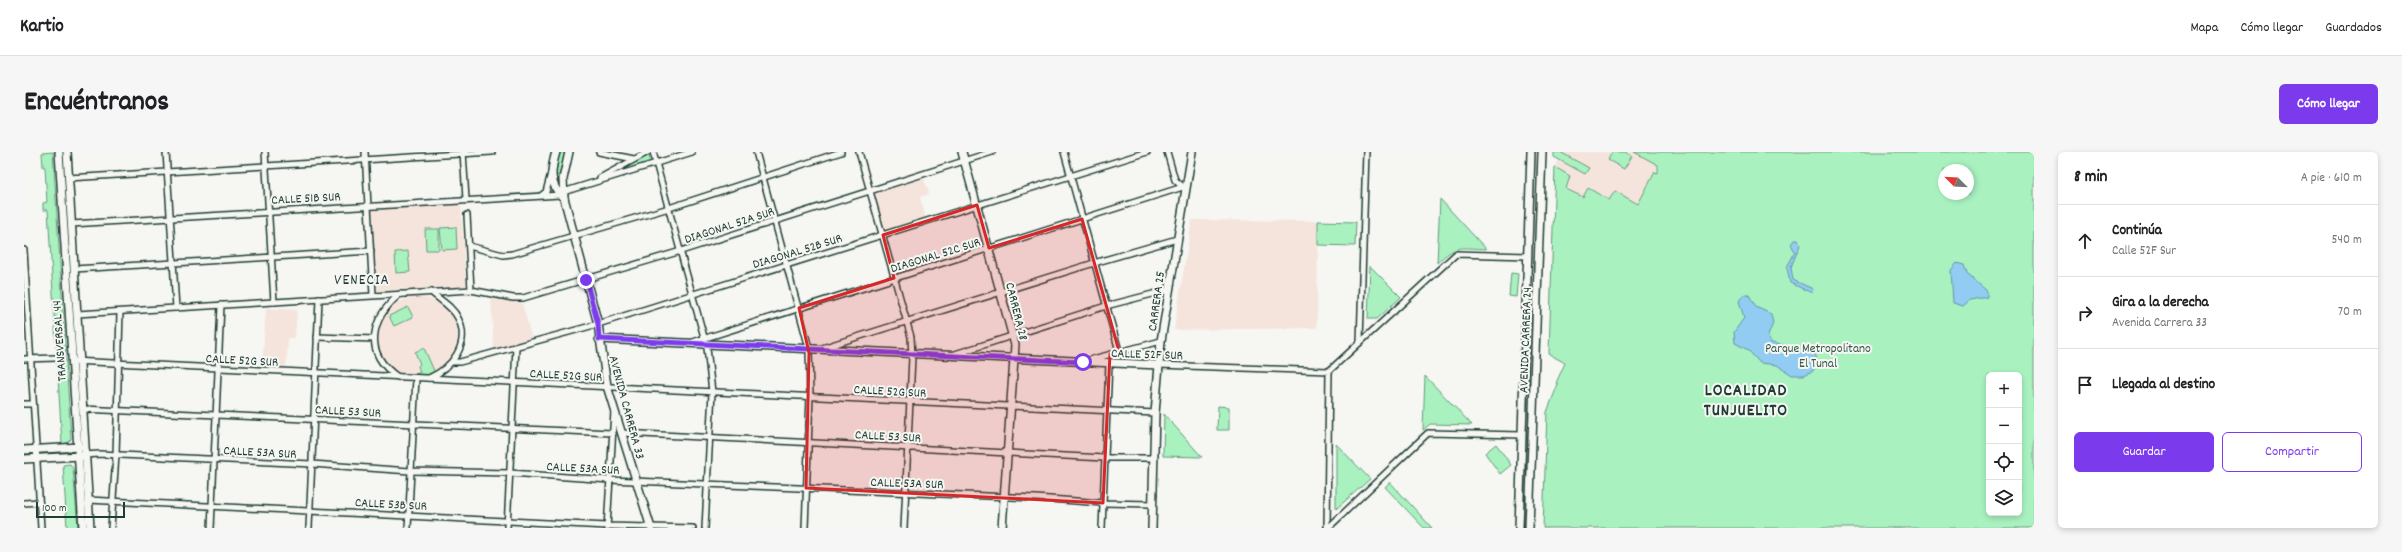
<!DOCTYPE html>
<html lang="es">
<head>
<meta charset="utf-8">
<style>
	body { margin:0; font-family:Dekko,sans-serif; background:#f6f6f6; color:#202124 }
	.controls { position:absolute; right:12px; bottom:12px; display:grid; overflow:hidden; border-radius:6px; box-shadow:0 2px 6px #0003 }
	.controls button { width:36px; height:36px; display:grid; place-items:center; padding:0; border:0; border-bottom:1px solid #e0e0e0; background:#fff; color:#202124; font:20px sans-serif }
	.compass { position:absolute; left:1914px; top:12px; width:36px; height:36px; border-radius:50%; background:#fff; box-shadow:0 2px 6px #0003; rotate:294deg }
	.scale { position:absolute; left:12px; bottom:10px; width:89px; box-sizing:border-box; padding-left:4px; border:2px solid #1f3d34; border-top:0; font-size:11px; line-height:14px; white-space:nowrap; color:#1f3d34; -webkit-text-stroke:3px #f6f6f2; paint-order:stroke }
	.stop { position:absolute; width:12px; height:12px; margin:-9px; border:3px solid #7c3aed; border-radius:50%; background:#fff }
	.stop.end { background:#7c3aed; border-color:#fff; box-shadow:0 1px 4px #0008 }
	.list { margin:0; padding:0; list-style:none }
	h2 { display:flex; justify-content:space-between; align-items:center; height:52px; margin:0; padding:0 16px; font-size:17px }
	h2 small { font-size:13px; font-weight:400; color:#757577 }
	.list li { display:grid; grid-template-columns:26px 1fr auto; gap:12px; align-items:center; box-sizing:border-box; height:72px; padding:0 16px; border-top:1px solid #e0e0e0 }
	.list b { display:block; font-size:15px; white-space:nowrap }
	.list p { margin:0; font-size:13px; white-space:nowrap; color:#757577 }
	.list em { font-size:13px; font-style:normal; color:#757577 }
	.actions { display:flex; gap:8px; padding:12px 16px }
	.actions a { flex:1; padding:9px 0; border:1px solid #7c3aed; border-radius:6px; text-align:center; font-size:14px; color:#7c3aed }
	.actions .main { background:#7c3aed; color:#fff }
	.icon { flex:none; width:22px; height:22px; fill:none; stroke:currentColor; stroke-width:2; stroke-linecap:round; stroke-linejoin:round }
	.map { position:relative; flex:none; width:2010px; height:376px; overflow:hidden; border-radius:6px }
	header { display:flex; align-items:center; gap:24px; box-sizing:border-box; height:56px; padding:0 20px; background:#fff; border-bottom:1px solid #e0e0e0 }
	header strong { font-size:19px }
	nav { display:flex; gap:22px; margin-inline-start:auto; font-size:14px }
	.intro { display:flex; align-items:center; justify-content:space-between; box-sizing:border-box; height:96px; padding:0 24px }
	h1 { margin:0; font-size:28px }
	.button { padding:10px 18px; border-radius:6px; background:#7c3aed; color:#fff; font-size:14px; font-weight:700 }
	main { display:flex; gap:24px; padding:0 24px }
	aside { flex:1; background:#fff; border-radius:6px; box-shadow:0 2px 6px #0003 }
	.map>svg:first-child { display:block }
	.built { fill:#f5e4dc }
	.green { fill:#a9f2c0; stroke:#64987a; fill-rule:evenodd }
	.water { fill:#93ccf2; stroke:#6593a6 }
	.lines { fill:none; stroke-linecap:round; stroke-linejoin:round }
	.street-casing { stroke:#1f3d34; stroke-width:8 }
	.secondary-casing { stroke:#1f3d34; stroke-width:10 }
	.street { stroke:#f6f6f2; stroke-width:5 }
	.secondary { stroke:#f6f6f2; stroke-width:7 }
	.route { stroke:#7c3aed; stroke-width:5 }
	.marked { fill:#d62828; fill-opacity:0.2; stroke:#d62828; stroke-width:3; stroke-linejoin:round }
	.labels { text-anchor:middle; stroke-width:4; stroke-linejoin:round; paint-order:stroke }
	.street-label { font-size:13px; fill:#1f3d34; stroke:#f6f6f2 }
	.park-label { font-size:13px; fill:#345849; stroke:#f6f6f2 }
	.quarter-label { font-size:15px; letter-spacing:1px; fill:#1f3d34; stroke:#f6f6f2 }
	.district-label { font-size:17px; font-weight:bold; letter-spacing:1px; fill:#1f3d34; stroke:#f6f6f2 }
</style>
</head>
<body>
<header>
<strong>Kartio</strong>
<nav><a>Mapa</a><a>Cómo llegar</a><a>Guardados</a></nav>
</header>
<div class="intro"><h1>Encuéntranos</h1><a class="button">Cómo llegar</a></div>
<main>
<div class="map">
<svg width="2010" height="376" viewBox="0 0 2010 376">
	<rect width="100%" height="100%" fill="#f6f6f2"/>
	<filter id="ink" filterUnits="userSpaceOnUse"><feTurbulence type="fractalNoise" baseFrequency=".025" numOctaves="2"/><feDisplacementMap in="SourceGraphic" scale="8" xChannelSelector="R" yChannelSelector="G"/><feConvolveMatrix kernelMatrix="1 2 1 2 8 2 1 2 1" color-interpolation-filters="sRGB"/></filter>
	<g filter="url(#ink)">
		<g class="built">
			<polygon points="1530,0 1634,0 1629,153 1526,148 1531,15 1535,8 1530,5"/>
			<polygon points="899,24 905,42 896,45 902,67 860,81 848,40"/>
			<polygon points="437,52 442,134 352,140 348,58"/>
			<polygon points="1168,68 1294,69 1293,176 1150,178"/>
			<circle cx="394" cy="185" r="40"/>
			<polygon points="467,146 498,151 508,188 470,198"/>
			<polygon points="242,156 273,158 271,186 264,186 262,218 238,216"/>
		</g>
		<g class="green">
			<polygon points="29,0 47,287 43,291 38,292 24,58 19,58 19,51 23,50 21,15 19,15 18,1"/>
			<polygon points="534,0 541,0 535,23 532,24"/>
			<polygon points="1530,0 1536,0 1565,16 1561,22 1530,5"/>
			<polygon points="1588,0 1601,0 1608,4 1600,17 1584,8"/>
			<path d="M 1610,0 L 2010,0 L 2010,376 L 1519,376 L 1523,260 L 1534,232 L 1532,231 L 1541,211 L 1525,202 L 1531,15 L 1546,24 L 1542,37 L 1559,45 L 1564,36 L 1585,48 L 1591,39 L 1614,52 L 1631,20 L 1634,21 L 1634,13 ZM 1920,18 L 1944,18 L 1944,42 L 1920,42 ZM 1965,223 L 1995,223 L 1995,361 L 1965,361 Z"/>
			<polygon points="624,2 627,10 579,25"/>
			<path d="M 1416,47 L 1462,97 C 1436,96 1433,92 1413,111 Z"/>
			<polygon points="1294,69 1332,70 1331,94 1294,93"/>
			<polygon points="432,75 433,97 418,98 416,76"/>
			<polygon points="401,77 415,77 415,98 402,98"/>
			<polygon points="384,99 386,120 372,121 371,100"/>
			<polygon points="1346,114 1377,145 1353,167 1344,167"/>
			<polygon points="1487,121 1494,122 1492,145 1485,144"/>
			<polygon points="384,155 389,165 370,174 365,164"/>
			<polygon points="400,196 411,221 402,224 392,222 396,220 394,214 396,212 391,200"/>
			<polygon points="1401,224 1448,273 1406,272 1399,278"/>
			<polygon points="1194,254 1205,255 1205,278 1193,278"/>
			<polygon points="1140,262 1178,305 1139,304"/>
			<polygon points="1312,292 1346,327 1312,357"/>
			<polygon points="1472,292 1487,313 1476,322 1461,301"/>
			<polygon points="46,312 49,316 54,376 43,376 39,313"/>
			<polygon points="1366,330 1408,376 1400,376 1361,335"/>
		</g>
		<g class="water">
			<polygon points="1770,88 1774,88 1776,93 1767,115 1769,128 1789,137 1788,141 1766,131 1763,115 1771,100 1767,92"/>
			<polygon points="1933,111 1940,113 1943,122 1963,139 1963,145 1946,148 1939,154 1929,151 1927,118"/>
			<path d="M 1719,143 L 1725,143 L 1732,155 L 1747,162 L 1749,171 L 1744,184 L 1746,190 C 1759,197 1806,189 1789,219 L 1780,223 L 1768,223 L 1753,213 L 1736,211 L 1724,198 L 1711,191 L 1710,180 L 1720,166 L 1715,149 Z"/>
		</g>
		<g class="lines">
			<g class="street-casing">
				<g id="street">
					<polyline points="142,0 152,156"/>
					<polyline points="241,0 250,150"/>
					<polyline points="341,0 349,143"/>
					<polyline points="439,0 442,47"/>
					<polyline points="575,0 610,7"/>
					<polyline points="629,0 683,196 688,240 681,376"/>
					<polyline points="732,0 785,196 786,245 781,376"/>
					<polyline points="835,0 887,185 888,205 880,376"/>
					<polyline points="1040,0 1095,199"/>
					<polyline points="1143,0 1151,28 1159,35"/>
					<polyline points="44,26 468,0"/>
					<polyline points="576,26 624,0"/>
					<polyline points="539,40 668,0"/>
					<polyline points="518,43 522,40 527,21"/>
					<polyline points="443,63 447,138"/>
					<polyline points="47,72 536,43"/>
					<polyline points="445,94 479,103 488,102 645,56 817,0"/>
					<polyline points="0,98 17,376"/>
					<polyline points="50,117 347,99"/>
					<polyline points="53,162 447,138 489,146 499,146 657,99 968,0"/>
					<polyline points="293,185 350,187"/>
					<polyline points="669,190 1162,34"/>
					<polyline points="1336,190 1342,0"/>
					<polyline points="798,196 1070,111 1153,87"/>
					<polyline points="931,202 1082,154 1144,138"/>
					<polyline points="0,207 32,206"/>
					<polyline points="1065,208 1137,189"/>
					<polyline points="48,209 1131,261"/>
					<polyline points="429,210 436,210 574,172 1123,0"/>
					<polyline points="1135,213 1305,219 1432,102 1504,104"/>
					<path d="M 374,225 C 338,201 347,166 376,142"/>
					<path d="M 405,226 C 428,216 447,192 434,166 C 429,155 416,148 407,140"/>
					<polyline points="0,252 9,252"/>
					<polyline points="58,257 588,281"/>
					<polyline points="598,281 1081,306 1129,306"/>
					<polyline points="61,303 75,302 288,312 386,319 486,321 586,328 1012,346 1079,351 1128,352"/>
					<polyline points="64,348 583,374 669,376"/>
					<polyline points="0,351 15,350"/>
					<polyline points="87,376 92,303 96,160"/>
					<polyline points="187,376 197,153"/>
					<polyline points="285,376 295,147"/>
					<polyline points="384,376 392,226"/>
					<polyline points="483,376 492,195"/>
					<polyline points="583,376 590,259"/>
					<polyline points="1078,376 1085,211"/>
					<polyline points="1303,376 1305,219"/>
					<polyline points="1304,376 1404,281 1498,283"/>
				</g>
			</g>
			<g class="secondary-casing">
				<g id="secondary">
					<polyline points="35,0 59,376"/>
					<polyline points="43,0 66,376"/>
					<path d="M 532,0 C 527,17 524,33 540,46"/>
					<polyline points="545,0 539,27 540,46 574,172 583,234 627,376"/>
					<polyline points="938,0 991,193 978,376"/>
					<polyline points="575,187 1135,213"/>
					<polyline points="0,298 56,295"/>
					<polyline points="0,307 57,304"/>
					<polyline points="1128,376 1131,261 1137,189 1168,0"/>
					<polyline points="1495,376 1507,0"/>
					<polyline points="1505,376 1518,0"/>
				</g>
			</g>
			<use href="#street" class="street"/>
			<use href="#secondary" class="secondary"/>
		</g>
	</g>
	<g class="lines" filter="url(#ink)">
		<polyline class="route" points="562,128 574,172 575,187 1059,210"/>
	</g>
	<path class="marked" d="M 953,53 L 965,96 L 1058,67 L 1095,199 L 1086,202 L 1079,351 L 782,336 L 785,201 L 775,156 L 870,126 L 859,83 Z"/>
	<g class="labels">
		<g class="street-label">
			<text transform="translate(282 45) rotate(-3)" y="5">CALLE 51B SUR</text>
			<text transform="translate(705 72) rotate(-18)" y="5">DIAGONAL 52A SUR</text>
			<text transform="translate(773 98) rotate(-17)" y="5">DIAGONAL 52B SUR</text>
			<text transform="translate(911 102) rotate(-17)" y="5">DIAGONAL 52C SUR</text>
			<text transform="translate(1131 149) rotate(-82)" y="5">CARRERA 25</text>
			<text transform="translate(994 159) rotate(76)" y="5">CARRERA 28</text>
			<text transform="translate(1500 188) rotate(-88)" y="5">AVENIDA CARRERA 24</text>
			<text transform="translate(34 189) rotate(-94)" y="5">TRANSVERSAL 44</text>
			<text transform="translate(1123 201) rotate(2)" y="5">CALLE 52F SUR</text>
			<text transform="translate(218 207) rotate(3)" y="5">CALLE 52G SUR</text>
			<text transform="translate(542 222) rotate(3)" y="5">CALLE 52G SUR</text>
			<text transform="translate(866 238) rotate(3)" y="5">CALLE 52G SUR</text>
			<text transform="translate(604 255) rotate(75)" y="5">AVENIDA CARRERA 33</text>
			<text transform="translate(324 258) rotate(3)" y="5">CALLE 53 SUR</text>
			<text transform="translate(864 283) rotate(3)" y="5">CALLE 53 SUR</text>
			<text transform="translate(236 299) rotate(3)" y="5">CALLE 53A SUR</text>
			<text transform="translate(559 315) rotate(3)" y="5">CALLE 53A SUR</text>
			<text transform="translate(883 330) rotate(2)" y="5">CALLE 53A SUR</text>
			<text transform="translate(367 351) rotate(3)" y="5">CALLE 53B SUR</text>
		</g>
		<g class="park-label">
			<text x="1794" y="200">Parque Metropolitano<tspan x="1794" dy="15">El Tunal</tspan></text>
		</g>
		<g class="quarter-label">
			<text x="338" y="132">VENECIA</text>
		</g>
		<g class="district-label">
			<text x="1722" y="243">LOCALIDAD<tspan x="1722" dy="20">TUNJUELITO</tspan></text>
		</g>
	</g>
</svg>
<div class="controls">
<button>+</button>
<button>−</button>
<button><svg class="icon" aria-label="locate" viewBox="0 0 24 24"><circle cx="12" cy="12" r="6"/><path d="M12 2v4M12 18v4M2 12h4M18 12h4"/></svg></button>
<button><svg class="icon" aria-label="layers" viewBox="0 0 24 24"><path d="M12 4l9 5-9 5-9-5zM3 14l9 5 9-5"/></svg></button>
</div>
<svg class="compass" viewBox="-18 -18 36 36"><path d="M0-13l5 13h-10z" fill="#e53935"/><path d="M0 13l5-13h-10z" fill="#757577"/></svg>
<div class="scale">100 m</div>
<div class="stop" style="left:1059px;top:210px"></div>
<div class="stop end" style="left:562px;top:128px"></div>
</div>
<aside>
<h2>8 min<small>A pie · 610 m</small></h2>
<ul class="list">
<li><svg class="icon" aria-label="ahead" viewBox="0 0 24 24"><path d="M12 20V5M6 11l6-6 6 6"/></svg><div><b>Continúa</b><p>Calle 52F Sur</p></div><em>540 m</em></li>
<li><svg class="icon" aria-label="right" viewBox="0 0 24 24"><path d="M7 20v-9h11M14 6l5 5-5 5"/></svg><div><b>Gira a la derecha</b><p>Avenida Carrera 33</p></div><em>70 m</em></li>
<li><svg class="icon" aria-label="arrive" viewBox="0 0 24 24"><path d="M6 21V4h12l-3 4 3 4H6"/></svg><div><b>Llegada al destino</b></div></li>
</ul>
<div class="actions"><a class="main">Guardar</a><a>Compartir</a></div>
</aside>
</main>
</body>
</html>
